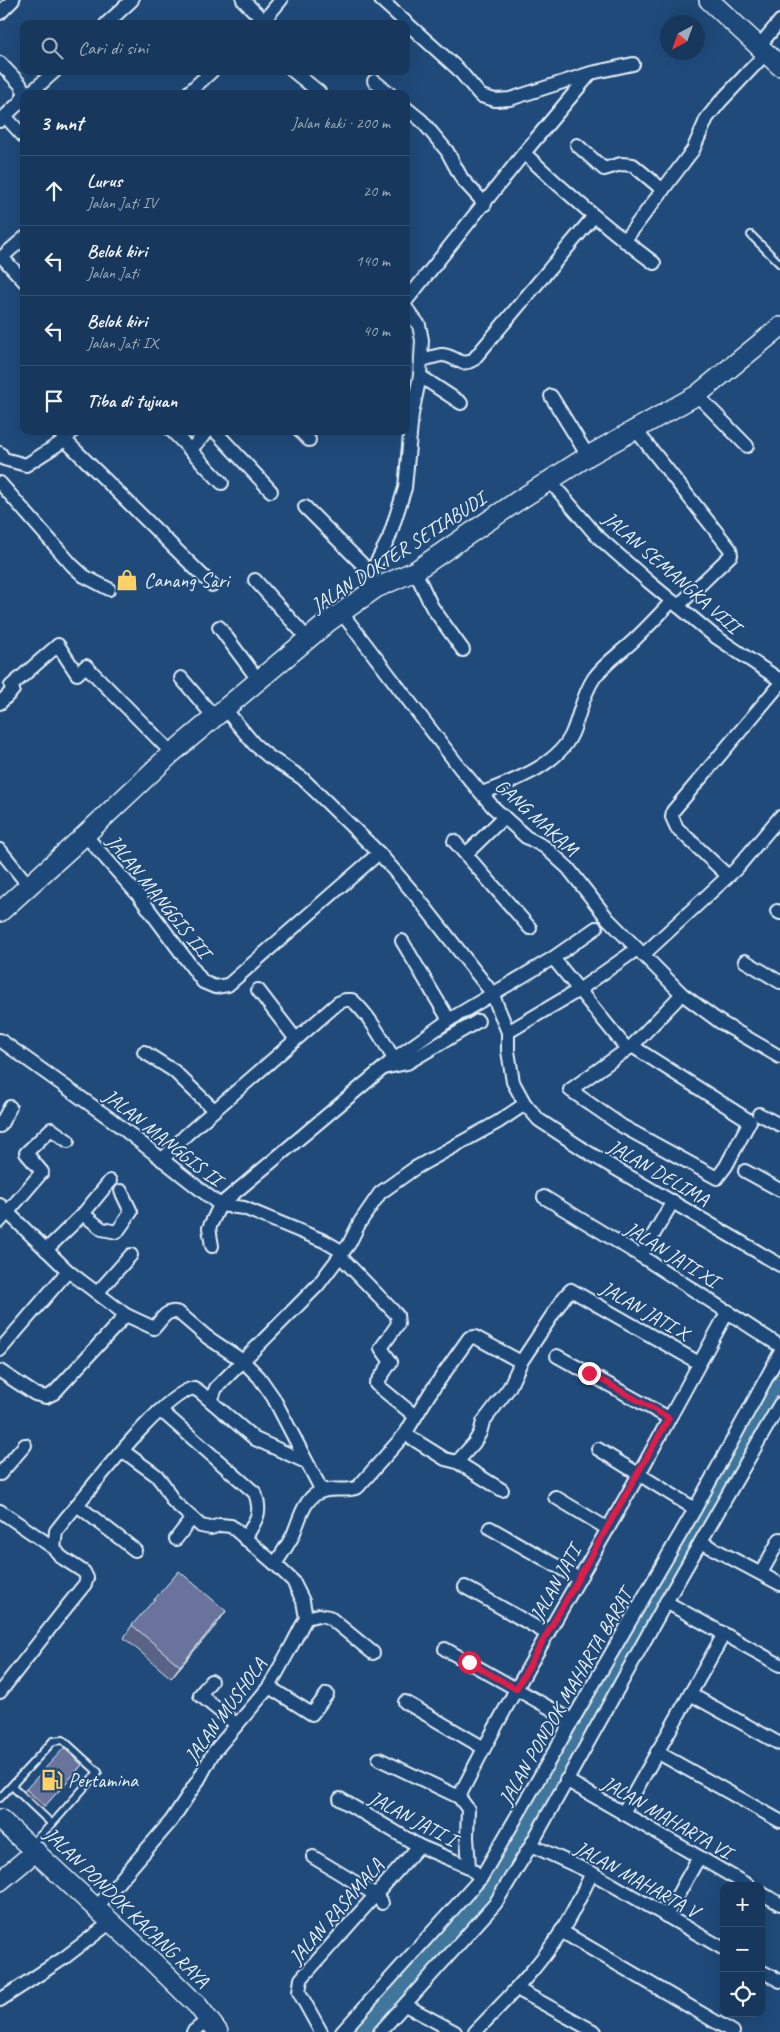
<!DOCTYPE html>
<html lang="id">
<head>
<meta charset="utf-8">
<style>
	body { margin:0; font-family:Caveat,sans-serif; background:#244365; color:#f1f3f6 }
	.controls { position:absolute; right:15px; bottom:15px; display:grid; overflow:hidden; border-radius:10px; box-shadow:0 5px 20px #0002 }
	.controls button { width:45px; height:45px; display:grid; place-items:center; padding:0; border:0; border-bottom:1px solid #365272; background:#17385c; color:#f1f3f6; font:25px sans-serif }
	.compass { position:absolute; left:660px; top:15px; width:45px; height:45px; border-radius:50%; background:#17385c; box-shadow:0 5px 20px #0002; rotate:221deg }
	.stop { position:absolute; width:15px; height:15px; margin:-11px; border:4px solid #e11d48; border-radius:50%; background:#fff }
	.stop.end { background:#e11d48; border-color:#fff; box-shadow:0 1px 5px #0008 }
	.list { margin:0; padding:0; list-style:none }
	h2 { display:flex; justify-content:space-between; align-items:center; height:65px; margin:0; padding:0 20px; font-size:21px }
	h2 small { font-size:16px; font-weight:400; color:#9eacbb }
	.list li { display:grid; grid-template-columns:32px 1fr auto; gap:15px; align-items:center; box-sizing:border-box; height:70px; padding:0 20px; border-top:1px solid #365272 }
	.list b { display:block; font-size:19px; white-space:nowrap }
	.list p { margin:0; font-size:16px; white-space:nowrap; color:#9eacbb }
	.list em { font-size:16px; font-style:normal; color:#9eacbb }
	.icon { flex:none; width:28px; height:28px; fill:none; stroke:currentColor; stroke-width:2; stroke-linecap:round; stroke-linejoin:round }
	.map { position:relative; flex:none; width:780px; height:2032px; overflow:hidden }
	.search { position:absolute; background:#17385c; box-shadow:0 5px 20px #0002; left:20px; top:20px; width:390px; height:55px; display:flex; align-items:center; gap:12px; box-sizing:border-box; padding:0 18px; border-radius:10px; color:#9eacbb; font-size:19px }
	.panel { position:absolute; background:#17385c; box-shadow:0 5px 20px #0002; left:20px; top:90px; width:390px; height:345px; border-radius:10px }
	.map>svg:first-child { display:block }
	.lines { fill:none; stroke-linecap:round; stroke-linejoin:round }
	.river { stroke:#3f769b; stroke-width:28 }
	.lane-casing { stroke:#e8f1f8; stroke-width:10 }
	.street-casing { stroke:#e8f1f8; stroke-width:16 }
	.secondary-casing { stroke:#e8f1f8; stroke-width:22 }
	.lane { stroke:#1f4a7a; stroke-width:6 }
	.street { stroke:#1f4a7a; stroke-width:12 }
	.secondary { stroke:#1f4a7a; stroke-width:19 }
	.wall { fill:#5a6386; stroke:#e8f1f8 }
	.shaded-wall { fill:#4a506d; stroke:#e8f1f8 }
	.building { fill:#69739c; stroke:#e8f1f8 }
	.route { stroke:#e11d48; stroke-width:6 }
	.labels { text-anchor:middle; stroke-width:4; stroke-linejoin:round; paint-order:stroke }
	.street-label { font-size:20px; fill:#e8f1f8; stroke:#1f4a7a }
	.poi-label { font-size:20px; fill:#e8f1f8; stroke:#1f4a7a; text-anchor:start }
</style>
</head>
<body>
<div class="map">
<svg width="780" height="2032" viewBox="0 0 780 2032">
	<rect width="100%" height="100%" fill="#1f4a7a"/>
	<filter id="ink" filterUnits="userSpaceOnUse"><feTurbulence type="fractalNoise" baseFrequency=".02" numOctaves="2"/><feDisplacementMap in="SourceGraphic" scale="10" xChannelSelector="R" yChannelSelector="G"/><feConvolveMatrix kernelMatrix="1 2 1 2 8 2 1 2 1" color-interpolation-filters="sRGB"/></filter>
	<g filter="url(#ink)">
		<g class="lines">
			<polyline class="river" points="367,2032 491,1892 780,1384"/>
			<g class="lane-casing">
				<g id="lane">
					<polyline points="751,235 780,264"/>
					<polyline points="0,1798 53,1741 63,1740 98,1772 52,1824 12,1786"/>
					<polyline points="31,1844 52,1824"/>
				</g>
			</g>
			<g class="street-casing">
				<g id="street">
					<polyline points="243,0 264,21"/>
					<polyline points="381,0 458,69 481,96 495,100 510,99 591,73 633,64"/>
					<polyline points="0,13 13,0"/>
					<polyline points="106,24 132,0"/>
					<polyline points="261,24 281,0"/>
					<polyline points="759,46 780,21"/>
					<polyline points="0,63 20,84 25,93"/>
					<polyline points="293,71 319,92 318,94"/>
					<polyline points="374,81 390,94"/>
					<polyline points="24,94 35,89 55,71"/>
					<polyline points="187,94 212,71"/>
					<polyline points="406,108 422,121 447,151 462,179 485,204"/>
					<polyline points="5,116 24,137"/>
					<polyline points="0,121 20,102 24,95"/>
					<polyline points="577,145 604,169 621,164 633,165 663,190"/>
					<polyline points="524,153 590,74"/>
					<polyline points="24,238 2,257 24,281"/>
					<polyline points="624,241 693,150 707,118 720,102 766,53"/>
					<path d="M 406,301 L 524,153 C 565,192 608,229 654,263"/>
					<path d="M 421,360 C 427,359 435,356 441,355 C 454,354 460,368 473,360 L 594,216"/>
					<polyline points="420,376 461,403"/>
					<polyline points="697,395 747,446"/>
					<polyline points="551,396 588,456"/>
					<polyline points="635,429 730,549 731,555 678,606"/>
					<polyline points="172,431 222,483"/>
					<polyline points="215,431 271,491"/>
					<polyline points="300,431 309,440"/>
					<polyline points="65,440 212,585"/>
					<polyline points="190,450 208,431"/>
					<polyline points="0,453 4,459 26,465 65,440 73,431"/>
					<polyline points="549,480 597,536 649,582 713,635 780,680"/>
					<polyline points="0,483 72,565 84,576 109,589"/>
					<polyline points="305,507 371,573"/>
					<polyline points="415,571 432,607 463,650"/>
					<polyline points="255,580 308,639"/>
					<polyline points="376,588 372,583 371,573 389,538 405,488 412,414 420,376 422,340 419,325 406,308"/>
					<polyline points="341,612 460,768 493,807 526,837 545,847 568,868 608,919 682,994 720,1022 780,1057"/>
					<polyline points="219,627 259,681"/>
					<polyline points="181,678 215,718"/>
					<polyline points="0,703 13,690 11,686 58,645 77,674 86,666 172,753"/>
					<polyline points="225,709 254,744 268,756 302,778 379,853 417,897 492,993 508,1032 508,1051 513,1082 525,1104 539,1120 589,1153 780,1265"/>
					<path d="M 482,793 C 513,781 560,765 573,731 C 580,714 583,694 594,678 C 604,664 619,654 632,642 C 646,629 659,615 672,601"/>
					<polyline points="85,835 139,896 203,982 215,987 228,985 379,853"/>
					<polyline points="454,841 530,928"/>
					<polyline points="0,850 29,886"/>
					<polyline points="467,853 504,817"/>
					<polyline points="728,876 677,828 672,817 673,811 780,684"/>
					<polyline points="777,911 780,913"/>
					<polyline points="402,941 449,1020"/>
					<polyline points="643,955 736,869 780,817"/>
					<polyline points="553,958 627,1049"/>
					<polyline points="745,961 780,982"/>
					<polyline points="258,990 295,1038"/>
					<polyline points="508,1032 579,990 637,949"/>
					<polyline points="0,1040 112,1120 220,1205 244,1208 324,1241 343,1252"/>
					<polyline points="632,1046 750,1121 726,1166 717,1178 622,1126 570,1090 632,1046 682,994"/>
					<polyline points="144,1052 174,1071 214,1110"/>
					<polyline points="388,1067 407,1063 478,1021"/>
					<polyline points="759,1114 780,1125"/>
					<polyline points="0,1126 10,1107"/>
					<path d="M 162,1160 L 186,1135 L 338,1003 L 345,1000 L 352,1000 C 370,1016 382,1039 394,1059"/>
					<polyline points="745,1171 780,1190"/>
					<polyline points="544,1197 641,1256 780,1346"/>
					<path d="M 0,1205 L 68,1271 L 126,1315 L 154,1328 C 162,1320 166,1308 179,1313 L 207,1337 L 243,1361 L 259,1377 L 273,1397 L 322,1491"/>
					<polyline points="83,1214 110,1181"/>
					<polyline points="0,1221 42,1172 26,1153 51,1129 68,1141"/>
					<polyline points="212,1246 209,1228 220,1205 394,1059 449,1020 553,958 596,928"/>
					<polyline points="46,1250 83,1214 102,1229 117,1232 131,1212 121,1191"/>
					<polyline points="340,1256 397,1315 398,1324 381,1348 391,1362 376,1384 415,1416"/>
					<polyline points="641,1256 673,1201"/>
					<polyline points="98,1292 131,1255"/>
					<polyline points="0,1350 68,1271"/>
					<polyline points="557,1356 669,1418"/>
					<polyline points="0,1371 35,1394 46,1397 54,1393 126,1315"/>
					<polyline points="211,1401 216,1388 318,1285 349,1244 360,1222 380,1193 415,1168 498,1122 525,1104"/>
					<path d="M 158,1412 L 166,1415 L 255,1493 C 263,1514 255,1521 245,1539"/>
					<polyline points="405,1434 445,1459 457,1462 502,1490"/>
					<polyline points="598,1449 695,1509"/>
					<polyline points="123,1451 156,1475 164,1485 173,1501 201,1526 211,1528 220,1525 231,1526 275,1564"/>
					<polyline points="457,1462 474,1443 480,1433 483,1422 509,1388 521,1362 565,1296 571,1290 699,1363"/>
					<polyline points="0,1474 25,1445"/>
					<polyline points="555,1497 608,1529"/>
					<polyline points="77,1505 135,1550"/>
					<polyline points="0,1511 54,1548 61,1557 84,1572 87,1578 85,1584 68,1605 0,1692"/>
					<polyline points="490,1528 578,1578"/>
					<polyline points="176,1539 192,1518"/>
					<polyline points="701,1542 780,1584"/>
					<path d="M 54,1548 L 56,1531 L 67,1517 C 91,1489 162,1394 194,1388 L 200,1392 L 255,1439 L 306,1462"/>
					<polyline points="761,1573 780,1539"/>
					<polyline points="465,1587 548,1634"/>
					<polyline points="666,1602 780,1665"/>
					<polyline points="306,1618 319,1615 329,1617 373,1653"/>
					<polyline points="445,1649 573,1721"/>
					<polyline points="211,1681 200,1695 237,1725"/>
					<polyline points="269,1687 312,1714 327,1694"/>
					<polyline points="690,1694 780,1744"/>
					<polyline points="405,1702 484,1748"/>
					<polyline points="657,1752 780,1821"/>
					<polyline points="379,1759 459,1797 468,1809 467,1837 469,1867 481,1878"/>
					<polyline points="566,1780 749,1886"/>
					<path d="M 459,1797 C 514,1687 579,1581 639,1474 C 669,1420 698,1365 728,1311"/>
					<polyline points="340,1799 419,1846 469,1867"/>
					<polyline points="623,1813 724,1634"/>
					<polyline points="531,1845 592,1873 724,1949"/>
					<polyline points="313,1857 376,1895 382,1903"/>
					<polyline points="761,1893 780,1904"/>
					<path d="M 97,1907 L 171,1821 L 199,1779 L 213,1753 L 269,1687 L 292,1645 L 306,1618 L 303,1601 L 293,1581 L 275,1564 C 281,1555 287,1546 292,1537 C 299,1523 303,1498 320,1492 C 333,1486 345,1493 358,1487 L 405,1434 L 430,1393 L 469,1338 L 475,1337 L 521,1362"/>
					<polyline points="666,1916 699,1857"/>
					<polyline points="561,1931 733,2032"/>
					<polyline points="761,1971 780,1981"/>
					<polyline points="517,1989 595,2032"/>
					<polyline points="0,2000 64,1958 111,1922"/>
					<polyline points="405,2005 455,2032"/>
					<polyline points="193,2032 209,2019"/>
					<polyline points="321,2032 299,1992 301,1979 419,1846"/>
					<polyline points="342,2032 481,1878 695,1509 780,1353"/>
					<polyline points="380,2032 495,1904 531,1845 666,1602 780,1404"/>
					<path d="M 475,2032 C 506,2000 537,1969 561,1932 C 573,1913 582,1893 592,1873"/>
				</g>
			</g>
			<g class="secondary-casing">
				<g id="secondary">
					<polyline points="709,0 780,66"/>
					<polyline points="0,912 85,835 172,753 328,622 376,588 415,571 516,502 588,456 697,395 780,327"/>
					<polyline points="0,1819 139,1948 198,2006 218,2032"/>
					<polyline points="0,1881 36,1851"/>
				</g>
			</g>
			<use href="#lane" class="lane"/>
			<use href="#street" class="street"/>
			<use href="#secondary" class="secondary"/>
		</g>
		<g class="wall">
			<polygon points="226,1611 217,1624 171,1678 124,1638 132,1625"/>
			<polygon points="82,1765 42,1809 24,1792 26,1789"/>
		</g>
		<polygon class="shaded-wall" points="226,1611 217,1624 171,1678 180,1666"/>
		<g class="building">
			<polygon points="179,1571 226,1611 180,1666 132,1625"/>
			<polygon points="64,1748 82,1765 45,1806 26,1789"/>
		</g>
	</g>
	<g class="lines" filter="url(#ink)">
		<polyline class="route" points="469,1662 516,1689 669,1418 589,1373"/>
	</g>
	<defs>
		<g id="shop-bare" transform="scale(1.725)"><path d="M-5-2.5h2.3a2.7 3.5 0 0 1 5.4 0H5L5.5 6h-11ZM-1.5-2.5h3a1.5 2.3 0 0 0-3 0Z" fill="#ffd166" stroke="#1f4a7a" stroke-width="2.5" paint-order="stroke"/></g>
		<g id="fuel-bare" transform="scale(1.725)"><path d="M-5.5-6h7V0h2V4h1.3V-2.5L3-4.5l.8-.8L6-3V5H2.5V1h-1V6h-7ZM-4.2-4.7v3.2H.2V-4.7Z" fill="#ffd166" stroke="#1f4a7a" stroke-width="2.5" paint-order="stroke"/></g>
	</defs>
	<g fill-rule="evenodd">
		<use href="#shop-bare" x="127" y="580"/>
		<use href="#fuel-bare" x="52" y="1780"/>
	</g>
	<g class="labels">
		<g class="street-label">
			<text transform="translate(398 552) rotate(-33)" y="7">JALAN DOKTER SETIABUDI</text>
			<text transform="translate(672 572) rotate(41)" y="7">JALAN SEMANGKA VIII</text>
			<text transform="translate(537 817) rotate(42)" y="7">GANG MAKAM</text>
			<text transform="translate(159 896) rotate(51)" y="7">JALAN MANGGIS III</text>
			<text transform="translate(163 1137) rotate(38)" y="7">JALAN MANGGIS II</text>
			<text transform="translate(659 1172) rotate(30)" y="7">JALAN DELIMA</text>
			<text transform="translate(672 1254) rotate(32)" y="7">JALAN JATI XI</text>
			<text transform="translate(645 1310) rotate(30)" y="7">JALAN JATI X</text>
			<text transform="translate(555 1583) rotate(-61)" y="7">JALAN JATI</text>
			<text transform="translate(565 1697) rotate(-60)" y="7">JALAN PONDOK MAHARTA BARAT</text>
			<text transform="translate(225 1710) rotate(-54)" y="7">JALAN MUSHOLA</text>
			<text transform="translate(667 1817) rotate(30)" y="7">JALAN MAHARTA VI</text>
			<text transform="translate(413 1818) rotate(28)" y="7">JALAN JATI I</text>
			<text transform="translate(637 1879) rotate(29)" y="7">JALAN MAHARTA V</text>
			<text transform="translate(127 1907) rotate(44)" y="7">JALAN PONDOK KACANG RAYA</text>
			<text transform="translate(336 1911) rotate(-49)" y="7">JALAN RASAMALA</text>
		</g>
		<g class="poi-label">
			<text x="144" y="587">Canang Sari</text>
			<text x="68" y="1787">Pertamina</text>
		</g>
	</g>
</svg>
<div class="controls">
<button>+</button>
<button>−</button>
<button><svg class="icon" aria-label="locate" viewBox="0 0 24 24"><circle cx="12" cy="12" r="6"/><path d="M12 2v4M12 18v4M2 12h4M18 12h4"/></svg></button>
</div>
<svg class="compass" viewBox="-18 -18 36 36"><path d="M0-13l5 13h-10z" fill="#e53935"/><path d="M0 13l5-13h-10z" fill="#9eacbb"/></svg>
<div class="stop" style="left:469px;top:1662px"></div>
<div class="stop end" style="left:589px;top:1373px"></div>
<div class="search"><svg class="icon" aria-label="search" viewBox="0 0 24 24"><circle cx="10" cy="10" r="6"/><path d="M15 15l6 6"/></svg>Cari di sini</div>
<section class="panel">
<h2>3 mnt<small>Jalan kaki · 200 m</small></h2>
<ul class="list">
<li><svg class="icon" aria-label="ahead" viewBox="0 0 24 24"><path d="M12 20V5M6 11l6-6 6 6"/></svg><div><b>Lurus</b><p>Jalan Jati IV</p></div><em>20 m</em></li>
<li><svg class="icon" aria-label="left" viewBox="0 0 24 24"><path d="M17 20v-9H6M10 6l-5 5 5 5"/></svg><div><b>Belok kiri</b><p>Jalan Jati</p></div><em>140 m</em></li>
<li><svg class="icon" aria-label="left" viewBox="0 0 24 24"><path d="M17 20v-9H6M10 6l-5 5 5 5"/></svg><div><b>Belok kiri</b><p>Jalan Jati IX</p></div><em>40 m</em></li>
<li><svg class="icon" aria-label="arrive" viewBox="0 0 24 24"><path d="M6 21V4h12l-3 4 3 4H6"/></svg><div><b>Tiba di tujuan</b></div></li>
</ul>
</section>
</div>
</body>
</html>
